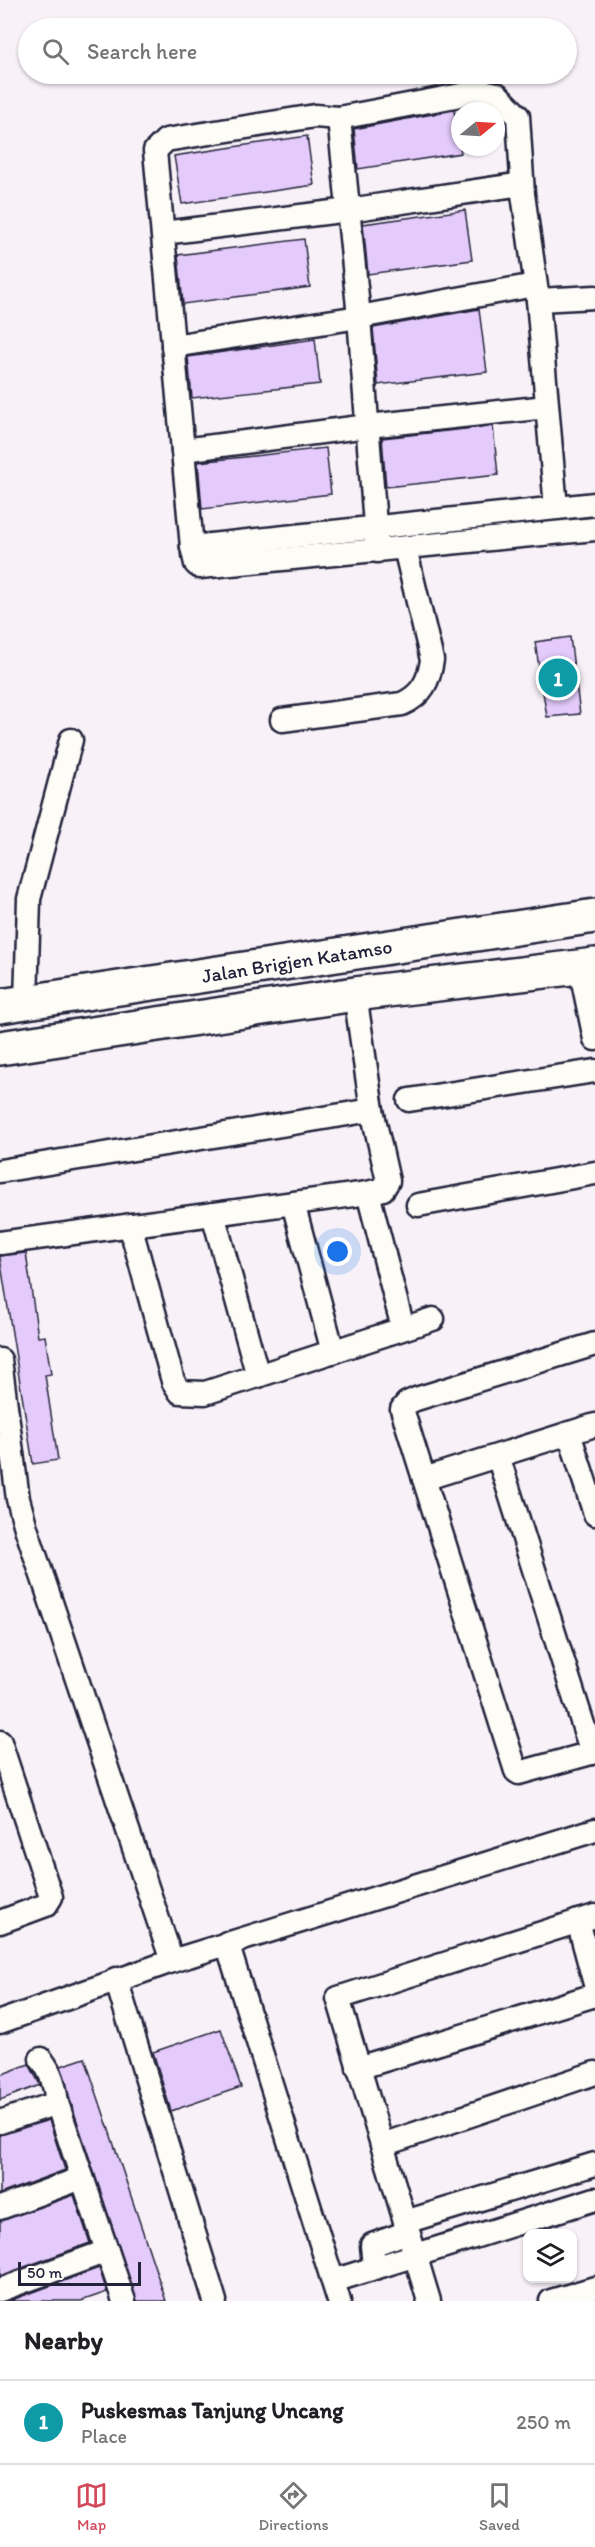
<!DOCTYPE html>
<html lang="en">
<head>
<meta charset="utf-8">
<style>
	body { margin:0; font-family:Itim,sans-serif; background:#f2f2f2; color:#202124 }
	.controls { position:absolute; right:18px; bottom:18px; display:grid; overflow:hidden; border-radius:12px; box-shadow:0 2px 4px #0004 }
	.controls button { width:54px; height:54px; display:grid; place-items:center; padding:0; border:0; border-bottom:2px solid #e0e0e0; background:#fff; color:#202124; font:30px sans-serif }
	.compass { position:absolute; left:451px; top:102px; width:54px; height:54px; border-radius:50%; background:#fff; box-shadow:0 2px 4px #0004; rotate:72deg }
	.scale { position:absolute; left:18px; bottom:15px; width:123px; box-sizing:border-box; padding-left:6px; border:3px solid #22223b; border-top:0; font-size:16px; line-height:21px; white-space:nowrap; color:#22223b; -webkit-text-stroke:4px #fdfcf7; paint-order:stroke }
	.you { position:absolute; left:338px; top:1252px; width:21px; height:21px; margin:-15px; border:4px solid #fff; border-radius:50%; background:#1a73e8; box-shadow:0 0 0 9px #1a73e833 }
	.badge { display:grid; place-items:center; width:39px; height:39px; border-radius:50%; background:#d1495b; color:#fff; font-size:20px; font-weight:700 }
	.pin { position:absolute; translate:-50% -50%; border:3px solid #fff; box-shadow:0 2px 6px #0006 }
	.list { margin:0; padding:0; list-style:none }
	h2 { display:flex; justify-content:space-between; align-items:center; height:78px; margin:0; padding:0 24px; font-size:26px }
	h2 small { font-size:20px; font-weight:400; color:#757577 }
	.list li { display:grid; grid-template-columns:39px 1fr auto; gap:18px; align-items:center; box-sizing:border-box; height:84px; padding:0 24px; border-top:2px solid #e0e0e0 }
	.list b { display:block; font-size:22px; white-space:nowrap }
	.list p { margin:0; font-size:20px; white-space:nowrap; color:#757577 }
	.list em { font-size:20px; font-style:normal; color:#757577 }
	.icon { flex:none; width:33px; height:33px; fill:none; stroke:currentColor; stroke-width:2; stroke-linecap:round; stroke-linejoin:round }
	.map { position:relative; flex:none; width:595px; height:2301px; overflow:hidden }
	.search { position:absolute; background:#fff; box-shadow:0 2px 4px #0004; left:18px; right:18px; top:18px; height:66px; display:flex; align-items:center; gap:15px; box-sizing:border-box; padding:0 21px; border-radius:33px; color:#757577; font-size:22px }
	.sheet { height:162px; background:#fff }
	nav { display:flex; justify-content:space-around; align-items:center; box-sizing:border-box; height:84px; border-top:2px solid #e0e0e0; background:#fff; font-size:16px; color:#757577 }
	nav a { display:grid; justify-items:center; gap:3px }
	nav .on { color:#d1495b }
	.map>svg:first-child { display:block }
	.building { fill:#e4cbfb; stroke:#22223b; stroke-width:1.5 }
	.lines { fill:none; stroke-linecap:round; stroke-linejoin:round }
	.minor-casing { stroke:#22223b; stroke-width:27 }
	.highway-casing { stroke:#22223b; stroke-width:38 }
	.minor { stroke:#fdfcf7; stroke-width:22 }
	.highway { stroke:#fdfcf7; stroke-width:33 }
	.labels { text-anchor:middle; stroke-width:4.5; stroke-linejoin:round; paint-order:stroke }
	.street-label { font-size:20px; fill:#22223b; stroke:#fdfcf7 }
</style>
</head>
<body>
<div class="map">
<svg width="595" height="2301" viewBox="0 0 595 2301">
	<rect width="100%" height="100%" fill="#f8f2f8"/>
	<filter id="ink" filterUnits="userSpaceOnUse"><feTurbulence type="fractalNoise" baseFrequency=".0167" numOctaves="2"/><feDisplacementMap in="SourceGraphic" scale="12" xChannelSelector="R" yChannelSelector="G"/><feConvolveMatrix kernelMatrix="1 2 1 2 8 2 1 2 1" color-interpolation-filters="sRGB"/></filter>
	<g filter="url(#ink)">
		<g class="building">
			<polygon points="454,110 461,153 358,169 354,129"/>
			<polygon points="307,136 314,185 182,204 174,156"/>
			<polygon points="465,210 472,260 368,274 363,224"/>
			<polygon points="304,239 310,287 183,304 178,255"/>
			<polygon points="479,309 487,372 378,385 373,328"/>
			<polygon points="315,339 320,384 192,398 188,357"/>
			<polygon points="493,426 498,475 386,487 382,438"/>
			<polygon points="326,448 331,494 202,509 198,462"/>
			<polygon points="570,637 580,714 547,717 535,642"/>
			<polygon points="26,1253 38,1337 45,1336 51,1374 45,1375 58,1460 33,1464 0,1258 0,1256"/>
			<polygon points="221,2029 241,2087 171,2111 153,2052"/>
			<polygon points="85,2058 166,2301 137,2301 70,2100 61,2066"/>
			<polygon points="29,2064 40,2085 0,2100 0,2075"/>
			<polygon points="49,2120 65,2170 0,2194 0,2135"/>
			<polygon points="74,2195 90,2243 0,2276 0,2221"/>
			<polygon points="99,2268 107,2292 81,2301 9,2301"/>
		</g>
		<g class="lines">
			<g class="minor-casing">
				<g id="minor">
					<polyline points="339,118 359,317 377,551"/>
					<polyline points="163,233 349,210 522,184"/>
					<polyline points="538,300 595,297"/>
					<polyline points="173,346 359,317 535,285"/>
					<polyline points="183,450 368,426 547,407"/>
					<polyline points="556,508 538,300 523,194 518,116 497,94 482,91 339,118 315,116 166,140 155,151 192,547 196,564 200,567 595,529"/>
					<polyline points="192,547 595,504"/>
					<path d="M 282,720 L 402,704 C 422,695 429,681 432,660 L 405,548"/>
					<polyline points="580,967 595,1039"/>
					<polyline points="26,1002 29,899 71,740"/>
					<polyline points="409,1100 595,1071"/>
					<polyline points="0,1171 372,1110"/>
					<polyline points="368,1193 403,1328"/>
					<polyline points="293,1203 333,1352"/>
					<polyline points="418,1205 595,1173"/>
					<polyline points="213,1214 258,1376"/>
					<polyline points="130,1225 173,1381 180,1392 205,1393 433,1319"/>
					<polyline points="0,1243 368,1193 383,1189 388,1181 372,1110 355,994"/>
					<polyline points="595,1344 416,1399 407,1403 402,1409 516,1771 519,1773 595,1752"/>
					<polyline points="0,1360 18,1499 26,1528 172,1961"/>
					<polyline points="569,1433 595,1514"/>
					<polyline points="498,1456 592,1753"/>
					<polyline points="424,1479 595,1425"/>
					<polyline points="0,1742 51,1897 46,1905 0,1922"/>
					<polyline points="578,1921 595,1984"/>
					<polyline points="227,1943 339,2301"/>
					<polyline points="116,1979 215,2301"/>
					<polyline points="0,2022 172,1961 595,1830"/>
					<path d="M 41,2059 C 52,2073 55,2086 57,2103 L 124,2301"/>
					<polyline points="358,2068 595,1995"/>
					<polyline points="0,2122 57,2103"/>
					<polyline points="382,2145 595,2073"/>
					<polyline points="0,2208 82,2178"/>
					<polyline points="405,2222 595,2164"/>
					<polyline points="374,2267 372,2245 408,2232"/>
					<polyline points="333,2281 595,2199"/>
					<polyline points="0,2290 107,2251"/>
					<polyline points="429,2301 338,1998 595,1916"/>
					<polyline points="551,2301 595,2288"/>
				</g>
			</g>
			<g class="highway-casing">
				<g id="highway">
					<polyline points="0,1006 595,916"/>
					<polyline points="0,1048 355,994 595,965"/>
				</g>
			</g>
			<use href="#minor" class="minor"/>
			<use href="#highway" class="highway"/>
		</g>
	</g>
	<g class="labels">
		<g class="street-label">
			<text transform="translate(297 961) rotate(-9)" y="7">Jalan Brigjen Katamso</text>
		</g>
	</g>
</svg>
<div class="controls">
<button><svg class="icon" aria-label="layers" viewBox="0 0 24 24"><path d="M12 4l9 5-9 5-9-5zM3 14l9 5 9-5"/></svg></button>
</div>
<svg class="compass" viewBox="-18 -18 36 36"><path d="M0-13l5 13h-10z" fill="#e53935"/><path d="M0 13l5-13h-10z" fill="#757577"/></svg>
<div class="scale">50 m</div>
<div class="you"></div>
<div class="pin badge" style="left:558px;top:678px;background:#0f9aa8">1</div>
<div class="search"><svg class="icon" aria-label="search" viewBox="0 0 24 24"><circle cx="10" cy="10" r="6"/><path d="M15 15l6 6"/></svg>Search here</div>
</div>
<section class="sheet">
<h2>Nearby<small></small></h2>
<ul class="list">
<li><span class="badge" style="background:#0f9aa8">1</span><div><b>Puskesmas Tanjung Uncang</b><p>Place</p></div><em>250 m</em></li>
</ul>
</section>
<nav>
<a class="on"><svg class="icon" aria-label="map" viewBox="0 0 24 24"><path d="M3 6l6-2 6 2 6-2v14l-6 2-6-2-6 2zM9 4v14M15 6v14"/></svg>Map</a>
<a><svg class="icon" aria-label="directions" viewBox="0 0 24 24"><path d="M12 3l9 9-9 9-9-9zM9 14v-3h6M13 9l2 2-2 2"/></svg>Directions</a>
<a><svg class="icon" aria-label="saved" viewBox="0 0 24 24"><path d="M7 4h10v16l-5-4-5 4z"/></svg>Saved</a>
</nav>
</body>
</html>
